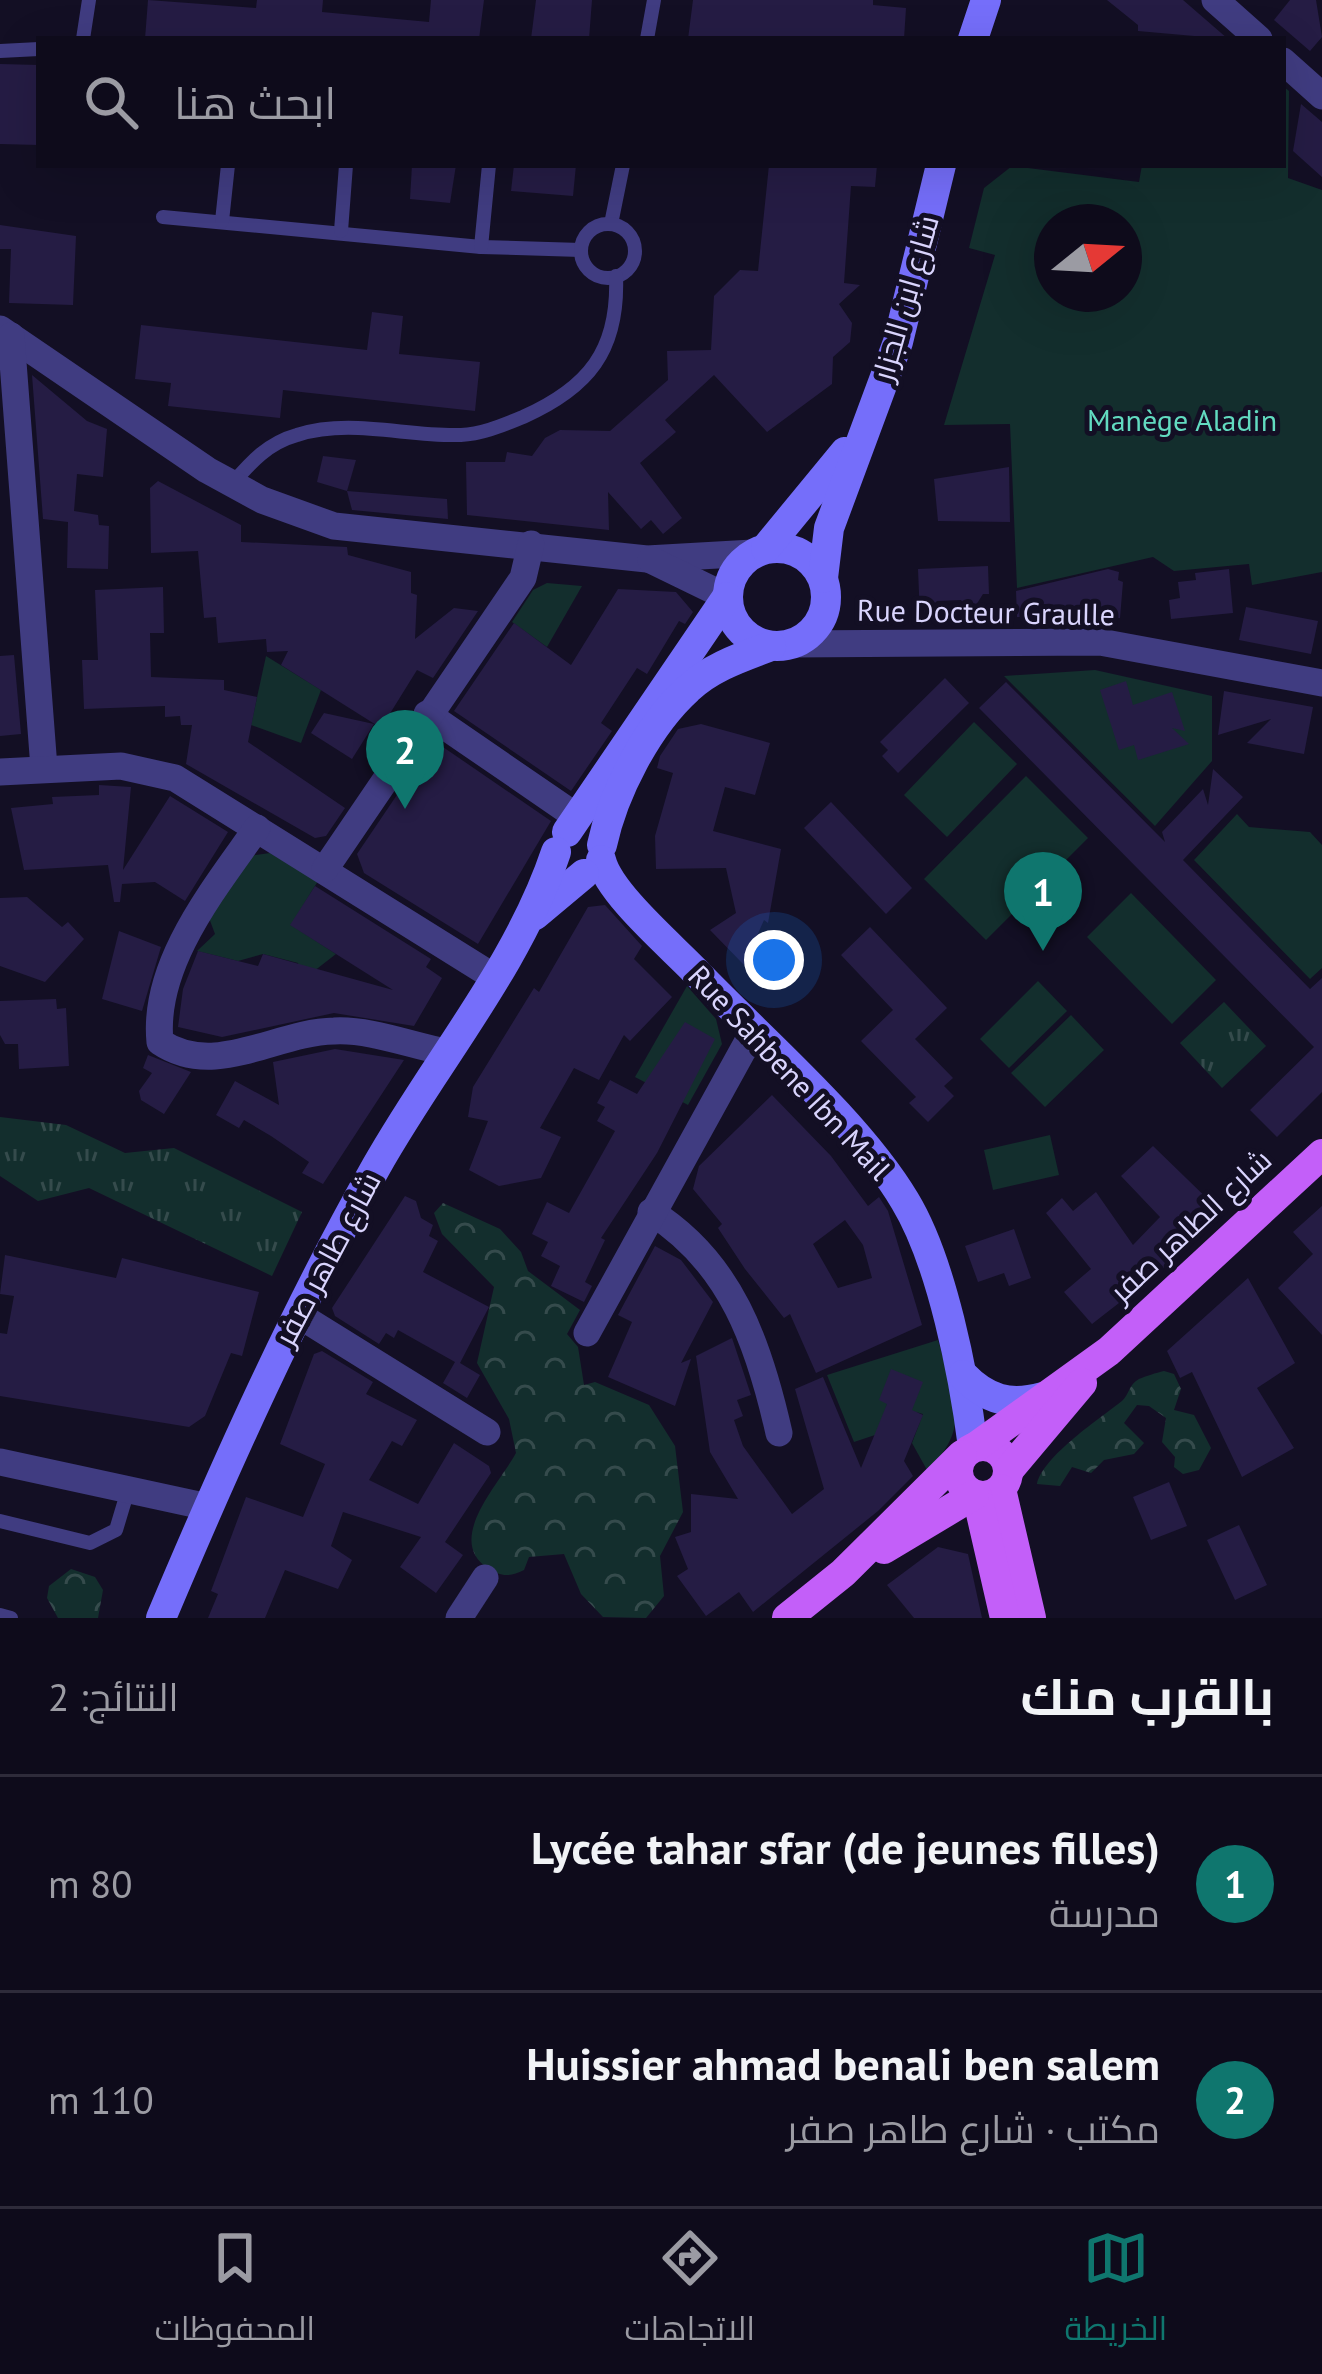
<!DOCTYPE html>
<html lang="ar">
<head>
<meta charset="utf-8">
<style>
	body { margin:0; font-family:"PT Sans",Cairo,sans-serif; background:#171424; color:#f1f3f6; direction:rtl }
	.compass { position:absolute; left:1034px; top:204px; width:108px; height:108px; border-radius:50%; background:#0e0b1b; box-shadow:0 12px 48px #0002; rotate:72deg }
	.you { position:absolute; left:774px; top:960px; width:42px; height:42px; margin:-30px; border:9px solid #fff; border-radius:50%; background:#1a73e8; box-shadow:0 0 0 18px #1a73e833 }
	.badge { display:grid; place-items:center; width:78px; height:78px; border-radius:50%; background:#0f766e; color:#fff; font-size:39px; font-weight:700 }
	.pin { position:absolute; translate:-50% -99px; filter:drop-shadow(0 3px 6px #0008) }
	.pin::after { content:''; position:absolute; top:63px; width:42px; height:36px; background:inherit; clip-path:polygon(0 0,100% 0,50% 100%) }
	.list { margin:0; padding:0; list-style:none }
	h2 { display:flex; justify-content:space-between; align-items:center; height:156px; margin:0; padding:0 48px; font-size:51px }
	h2 small { font-size:39px; font-weight:400; color:#9b9ba3 }
	.list li { display:grid; grid-template-columns:78px 1fr auto; gap:36px; align-items:center; box-sizing:border-box; height:216px; padding:0 48px; border-top:3px solid #2e2b3a }
	.list b { display:block; font-size:45px; white-space:nowrap }
	.list p { margin:0; font-size:39px; white-space:nowrap; color:#9b9ba3 }
	.list em { font-size:39px; font-style:normal; color:#9b9ba3 }
	.icon { flex:none; width:66px; height:66px; fill:none; stroke:currentColor; stroke-width:2; stroke-linecap:round; stroke-linejoin:round }
	.map { position:relative; flex:none; width:1322px; height:1618px; overflow:hidden; direction:ltr }
	.search { position:absolute; background:#0e0b1b; box-shadow:0 12px 48px #0002; left:36px; right:36px; top:36px; height:132px; display:flex; align-items:center; gap:30px; box-sizing:border-box; padding:0 42px; border-radius:0px; color:#9b9ba3; font-size:45px }
	.sheet { height:588px; background:#0e0b1b }
	nav { display:flex; justify-content:space-around; align-items:center; box-sizing:border-box; height:168px; border-top:3px solid #2e2b3a; background:#0e0b1b; font-size:33px; color:#9b9ba3 }
	nav a { display:grid; justify-items:center; gap:6px }
	nav .on { color:#0f766e }
	.map>svg:first-child { display:block }
	.grass { fill:url(#grass-tufts) }
	.forest { fill:url(#forest-crowns) }
	.green { fill:#132e2d; fill-rule:evenodd }
	.building { fill:#251c44; fill-rule:evenodd }
	.lines { fill:none; stroke-linecap:round; stroke-linejoin:round }
	.lane { stroke:#403c81; stroke-width:14 }
	.street { stroke:#403c81; stroke-width:27 }
	.secondary { stroke:#756efa; stroke-width:30 }
	.primary { stroke:#c35ff9; stroke-width:30 }
	.labels { text-anchor:middle; stroke-width:10; stroke-linejoin:round; paint-order:stroke }
	.street-label { font-size:30px; fill:#d9d4fd; stroke:#130f24 }
	.park-label { font-size:30px; fill:#62dbc0; stroke:#130f24 }
</style>
</head>
<body>
<div class="map">
<svg width="1322" height="1618" viewBox="0 0 1322 1618">
	<defs>
		<pattern id="grass-tufts" width="24" height="20" patternUnits="userSpaceOnUse" patternTransform="scale(3)"><rect width="24" height="20" fill="#132e2d"/><path d="M3 7l-1-3M5 7V3M7 7l1-3M15 17l-1-3M17 17v-4M19 17l1-3" fill="none" stroke="#354b4c"/></pattern>
		<pattern id="forest-crowns" width="20" height="18" patternUnits="userSpaceOnUse" patternTransform="scale(3)"><rect width="20" height="18" fill="#132e2d"/><path d="M2 6a3 3 0 1 1 6 0M12 15a3 3 0 1 1 6 0" fill="none" stroke="#354b4c"/></pattern>
	</defs>
	<rect width="100%" height="100%" fill="#130f24"/>
	<g class="grass">
		<polygon points="1224,1002 1266,1046 1222,1088 1180,1043"/>
		<polygon points="0,1117 66,1125 125,1153 174,1148 302,1212 272,1276 89,1188 38,1201 0,1176"/>
	</g>
	<g class="forest">
		<path d="M 443,1203 L 500,1229 L 521,1252 L 528,1271 L 580,1310 L 567,1334 L 578,1347 L 584,1385 L 595,1382 L 649,1405 L 675,1446 L 683,1512 L 660,1556 L 664,1596 L 646,1618 L 603,1617 L 581,1594 L 564,1554 L 529,1557 L 524,1570 C 510,1577 501,1577 488,1568 C 444,1540 500,1483 516,1453 L 509,1419 L 477,1363 L 494,1287 L 442,1234 L 434,1213 Z"/>
		<path d="M 1164,1371 L 1174,1374 L 1181,1389 L 1174,1410 L 1194,1415 L 1211,1448 L 1199,1470 L 1183,1474 L 1174,1467 L 1175,1457 L 1162,1442 L 1166,1418 L 1149,1406 L 1137,1405 L 1124,1423 L 1144,1443 L 1134,1454 L 1104,1460 L 1091,1473 L 1072,1467 L 1060,1486 L 1037,1484 C 1043,1456 1102,1417 1122,1401 C 1129,1395 1129,1384 1139,1379 C 1146,1376 1156,1373 1164,1371 Z"/>
		<polygon points="71,1569 95,1577 103,1590 98,1618 58,1618 47,1598 49,1586"/>
	</g>
	<g class="green">
		<path d="M 1283,86 L 1289,91 L 1288,178 L 1322,190 L 1322,572 L 1252,585 L 1249,564 L 1174,571 L 1153,557 L 1017,588 L 1010,424 L 944,425 L 995,255 L 969,248 L 984,188 L 1012,166 L 1139,182 L 1142,165 L 1283,165 ZM 1052,222 L 1124,222 L 1124,294 L 1052,294 Z"/>
		<polygon points="547,583 582,586 547,647 512,622 533,590"/>
		<polygon points="266,656 321,690 301,743 251,725"/>
		<polygon points="1095,670 1212,696 1212,761 1155,826 1004,676"/>
		<polygon points="974,722 1017,764 947,837 904,795"/>
		<polygon points="1026,776 1088,838 986,940 924,879"/>
		<polygon points="1237,814 1249,827 1310,832 1322,845 1322,968 1310,979 1194,860"/>
		<polygon points="270,853 318,881 291,925 336,954 300,982 298,963 263,954 238,961 197,951 215,934 209,918 248,856"/>
		<polygon points="1131,893 1216,980 1172,1024 1087,937"/>
		<polygon points="1038,981 1067,1011 1009,1068 980,1039"/>
		<polygon points="687,986 716,1019 722,1044 688,1105 635,1077"/>
		<polygon points="1071,1015 1104,1050 1045,1107 1011,1073"/>
		<polygon points="1050,1135 1059,1175 993,1190 984,1150"/>
		<path d="M 938,1340 C 953,1395 974,1427 927,1470 L 912,1443 L 923,1414 L 887,1404 L 884,1432 L 854,1442 L 827,1375 Z"/>
	</g>
	<g class="building">
		<polygon points="148,0 256,8 257,0 323,0 322,12 429,22 431,0 484,0 479,39 145,39"/>
		<polygon points="536,0 592,0 589,39 531,39"/>
		<polygon points="693,0 873,0 873,5 906,8 904,39 688,39"/>
		<polygon points="1107,0 1183,0 1228,39 1138,31 1138,25"/>
		<polygon points="1290,0 1316,0 1322,37 1310,51 1274,20"/>
		<polygon points="0,64 39,65 39,145 0,144"/>
		<polygon points="1301,104 1322,122 1322,177 1293,151"/>
		<polygon points="412,165 456,165 450,203 410,199"/>
		<polygon points="514,165 576,165 573,196 511,191"/>
		<polygon points="769,165 877,165 875,187 851,186 844,283 860,285 839,304 852,323 850,342 833,357 832,384 767,432 714,375 665,420 676,432 640,463 682,518 663,534 651,520 641,529 608,492 609,530 467,515 466,462 505,462 507,452 532,456 545,438 560,430 610,431 668,380 667,351 711,350 714,296 740,270 758,271"/>
		<polygon points="0,225 76,236 73,305 9,303 11,249 0,249"/>
		<polygon points="372,312 403,316 399,354 480,362 475,411 283,390 280,418 168,406 171,383 135,379 141,325 367,350"/>
		<polygon points="32,375 87,421 107,429 103,477 77,474 74,511 98,515 99,525 109,526 108,569 67,568 68,522 43,519"/>
		<polygon points="323,456 356,460 347,491 317,482"/>
		<polygon points="1009,467 1010,522 938,521 934,479"/>
		<polygon points="158,481 241,525 241,542 347,547 348,555 411,572 411,593 417,595 415,639 454,608 478,611 433,678 417,670 381,728 281,665 288,651 267,652 266,639 218,643 216,617 204,618 198,551 151,553 150,488"/>
		<polygon points="347,491 447,499 448,519 352,510"/>
		<polygon points="988,566 989,594 983,594 971,613 961,600 937,601 920,617 918,569"/>
		<polygon points="1108,569 1119,572 1118,580 1123,582 1120,618 1017,617 1016,591"/>
		<polygon points="1229,569 1233,613 1171,619 1169,600 1180,598 1178,582 1196,580 1195,573"/>
		<polygon points="163,587 164,633 150,633 151,677 224,680 224,690 257,697 248,742 345,808 326,836 315,838 186,764 192,725 181,725 180,716 165,717 165,706 84,709 82,660 98,660 95,590"/>
		<polygon points="618,589 676,592 693,612 685,624 679,621 647,674 637,668 601,723 612,731 571,791 454,711 514,623 571,665"/>
		<polygon points="1246,607 1318,621 1311,654 1239,640"/>
		<polygon points="14,655 21,734 0,736 0,656"/>
		<polygon points="945,678 969,703 898,773 882,756 888,750 880,742"/>
		<polygon points="1126,681 1133,705 1172,692 1185,731 1172,728 1189,744 1138,760 1134,745 1119,750 1100,690"/>
		<polygon points="1006,682 1165,842 1162,832 1203,789 1208,805 1213,769 1243,797 1183,860 1310,989 1322,978 1322,1092 1277,1137 1250,1110 1314,1047 979,708"/>
		<polygon points="1224,691 1313,707 1304,754 1247,743 1271,719 1218,735"/>
		<polygon points="324,713 374,724 352,759 311,733"/>
		<polygon points="701,724 770,743 755,795 725,787 713,831 781,849 768,923 764,920 744,965 710,930 736,913 726,868 656,869 655,836 673,773 657,768 660,756 678,729"/>
		<polygon points="443,747 551,821 478,944 364,873 357,854 428,749"/>
		<polygon points="99,785 131,787 123,870 170,796 228,832 185,901 155,882 122,884 120,902 114,902 108,865 24,870 11,808 53,804 52,797 99,795"/>
		<polygon points="831,802 912,888 886,914 804,828"/>
		<polygon points="315,886 431,959 426,967 442,978 414,1026 334,1013 222,1037 178,1027 183,989 198,951 258,966 263,954 393,990 290,925"/>
		<polygon points="27,897 62,927 68,922 84,939 45,982 0,966 0,898"/>
		<polygon points="605,905 642,946 634,959 672,997 630,1041 624,1035 599,1080 574,1068 540,1128 561,1137 541,1178 499,1186 469,1170 488,1121 468,1117 473,1087 534,988 539,992 588,907"/>
		<polygon points="870,927 947,1008 915,1039 953,1078 944,1086 954,1096 928,1122 909,1103 916,1097 861,1041 893,1010 841,955"/>
		<polygon points="119,931 161,947 142,1011 102,999"/>
		<polygon points="56,999 57,1009 66,1008 69,1066 19,1069 18,1044 5,1044 0,1035 0,1001"/>
		<polygon points="685,1022 715,1039 657,1153 601,1238 605,1240 585,1282 592,1286 584,1302 551,1286 560,1266 541,1256 548,1242 532,1234 547,1202 569,1213 615,1131 597,1121 605,1107 597,1103 610,1080 637,1094"/>
		<polygon points="335,1049 404,1060 323,1184 302,1173 309,1162 271,1136 244,1120 239,1128 216,1115 235,1081 279,1105 273,1062"/>
		<polygon points="148,1055 191,1072 164,1114 141,1100 139,1091 152,1073 143,1068"/>
		<path d="M 772,1095 L 831,1156 L 868,1206 L 879,1197 L 888,1211 L 922,1325 L 816,1373 L 790,1314 L 784,1318 L 745,1269 L 718,1228 L 722,1224 L 693,1189 L 699,1166 ZM 845,1220 L 863,1245 L 872,1278 L 838,1288 L 813,1244 Z"/>
		<polygon points="1153,1146 1220,1211 1169,1264 1092,1324 1064,1292 1091,1269 1046,1213 1062,1198 1073,1211 1096,1192 1133,1245 1160,1217 1121,1176"/>
		<polygon points="405,1196 416,1201 421,1218 433,1225 429,1236 438,1241 423,1272 489,1307 460,1363 480,1375 467,1398 443,1383 455,1362 398,1330 394,1338 386,1333 379,1344 335,1316 332,1308"/>
		<polygon points="1322,1206 1322,1335 1278,1288 1313,1254 1293,1232"/>
		<polygon points="1014,1229 1031,1278 1009,1286 1004,1273 978,1282 965,1246"/>
		<polygon points="655,1246 681,1260 713,1302 681,1363 691,1359 675,1406 608,1377 632,1322 618,1315"/>
		<polygon points="5,1255 116,1278 122,1258 259,1292 242,1356 231,1353 205,1416 189,1427 0,1396 0,1333 7,1334 14,1296 0,1294"/>
		<polygon points="1248,1278 1295,1363 1257,1388 1294,1448 1242,1477 1192,1372 1180,1378 1167,1351"/>
		<polygon points="732,1338 751,1395 737,1400 743,1416 734,1420 743,1446 792,1514 824,1489 795,1389 823,1377 861,1468 887,1404 879,1400 891,1369 923,1382 912,1410 923,1415 904,1461 913,1476 878,1511 753,1612 739,1592 706,1616 677,1576 688,1569 675,1537 691,1532 691,1494 738,1499 710,1452 696,1356"/>
		<polygon points="322,1351 373,1382 366,1394 417,1420 402,1446 392,1441 369,1480 418,1504 454,1443 489,1466 491,1473 445,1542 463,1555 436,1593 400,1567 421,1537 343,1512 331,1546 352,1560 338,1589 285,1570 265,1618 208,1618 218,1594 211,1591 246,1497 303,1517 325,1464 280,1444 314,1354"/>
		<polygon points="1169,1482 1187,1526 1151,1540 1133,1497"/>
		<polygon points="1239,1525 1267,1585 1235,1600 1207,1540"/>
		<polygon points="938,1547 968,1554 982,1618 914,1618 887,1585"/>
	</g>
	<g class="lines">
		<g class="lane">
			<polyline points="83,39 89,0"/>
			<polyline points="647,39 654,0"/>
			<polyline points="0,51 39,49"/>
			<polyline points="163,217 481,247 581,250"/>
			<polyline points="222,221 228,165"/>
			<polyline points="611,224 623,165"/>
			<circle cx="608" cy="251" r="27"/>
			<polyline points="341,231 346,165"/>
			<polyline points="481,247 489,165"/>
			<path d="M 232,484 C 251,462 268,443 297,435 C 351,418 406,437 461,435 C 483,434 503,425 523,417 C 588,388 619,351 616,276"/>
			<polyline points="0,1521 90,1543 116,1530 128,1490"/>
			<polyline points="0,1615 11,1618"/>
		</g>
		<g class="street">
			<polyline points="1215,0 1259,39"/>
			<polyline points="1283,61 1322,96"/>
			<polyline points="0,329 207,470 262,500 334,526 647,559 753,553"/>
			<polyline points="11,336 44,768"/>
			<polyline points="651,560 727,597"/>
			<polyline points="791,644 1100,642 1322,683"/>
			<polyline points="427,714 577,817"/>
			<polyline points="0,772 121,766 175,778 494,977"/>
			<path d="M 257,828 C 215,888 152,964 160,1042 C 215,1079 276,1032 334,1031 C 370,1029 410,1045 446,1052"/>
			<polyline points="325,869 523,578 531,544"/>
			<path d="M 651,1212 C 731,1262 759,1344 779,1433"/>
			<polyline points="297,1314 487,1432"/>
			<polyline points="587,1333 753,1032"/>
			<polyline points="0,1462 208,1507"/>
			<polyline points="459,1618 485,1578"/>
		</g>
		<g class="secondary">
			<polyline points="973,39 986,0"/>
			<circle cx="777" cy="597" r="49"/>
			<polyline points="766,548 845,452"/>
			<polyline points="823,578 829,528 898,342 941,165"/>
			<polyline points="567,832 727,597"/>
			<path d="M 602,845 C 613,793 647,726 688,689 C 711,667 742,657 771,646"/>
			<path d="M 601,860 C 609,893 670,945 695,971 C 760,1039 858,1122 905,1201 C 942,1262 964,1376 973,1447"/>
			<polyline points="535,915 584,874"/>
			<path d="M 963,1375 C 987,1400 1010,1406 1043,1397"/>
			<path d="M 161,1618 C 226,1464 294,1312 376,1167 C 435,1062 518,966 556,852"/>
		</g>
		<g class="primary">
			<circle cx="983" cy="1471" r="25"/>
			<polyline points="977,1446 1109,1351 1322,1154"/>
			<polyline points="1008,1471 1082,1383"/>
			<polyline points="1001,1489 1031,1618"/>
			<polyline points="977,1496 1005,1618"/>
			<polyline points="884,1549 974,1495"/>
			<polyline points="787,1618 843,1573 962,1455"/>
		</g>
	</g>
	<g class="labels">
		<g class="street-label">
			<text transform="translate(906 298) rotate(-74)" y="10">شارع ابن الجزار</text>
			<text transform="translate(986 613) rotate(1)" y="10">Rue Docteur Graulle</text>
			<text transform="translate(789 1073) rotate(47)" y="10">Rue Sahbene Ibn Mail</text>
			<text transform="translate(1191 1226) rotate(-43)" y="10">شارع الطاهر صفر</text>
			<text transform="translate(328 1259) rotate(-62)" y="10">شارع طاهر صفر</text>
		</g>
		<g class="park-label">
			<text x="1182" y="431">Manège Aladin</text>
		</g>
	</g>
</svg>
<svg class="compass" viewBox="-18 -18 36 36"><path d="M0-13l5 13h-10z" fill="#e53935"/><path d="M0 13l5-13h-10z" fill="#9b9ba3"/></svg>
<div class="you"></div>
<div class="pin badge" style="left:1043px;top:951px">1</div>
<div class="pin badge" style="left:405px;top:809px">2</div>
<div class="search"><svg class="icon" aria-label="search" viewBox="0 0 24 24"><circle cx="10" cy="10" r="6"/><path d="M15 15l6 6"/></svg>ابحث هنا</div>
</div>
<section class="sheet">
<h2>بالقرب منك<small>النتائج: 2</small></h2>
<ul class="list">
<li><span class="badge">1</span><div><b>Lycée tahar sfar (de jeunes filles)</b><p>مدرسة</p></div><em>80 m</em></li>
<li><span class="badge">2</span><div><b>Huissier ahmad benali ben salem</b><p>مكتب · شارع طاهر صفر</p></div><em>110 m</em></li>
</ul>
</section>
<nav>
<a class="on"><svg class="icon" aria-label="map" viewBox="0 0 24 24"><path d="M3 6l6-2 6 2 6-2v14l-6 2-6-2-6 2zM9 4v14M15 6v14"/></svg>الخريطة</a>
<a><svg class="icon" aria-label="directions" viewBox="0 0 24 24"><path d="M12 3l9 9-9 9-9-9zM9 14v-3h6M13 9l2 2-2 2"/></svg>الاتجاهات</a>
<a><svg class="icon" aria-label="saved" viewBox="0 0 24 24"><path d="M7 4h10v16l-5-4-5 4z"/></svg>المحفوظات</a>
</nav>
</body>
</html>
